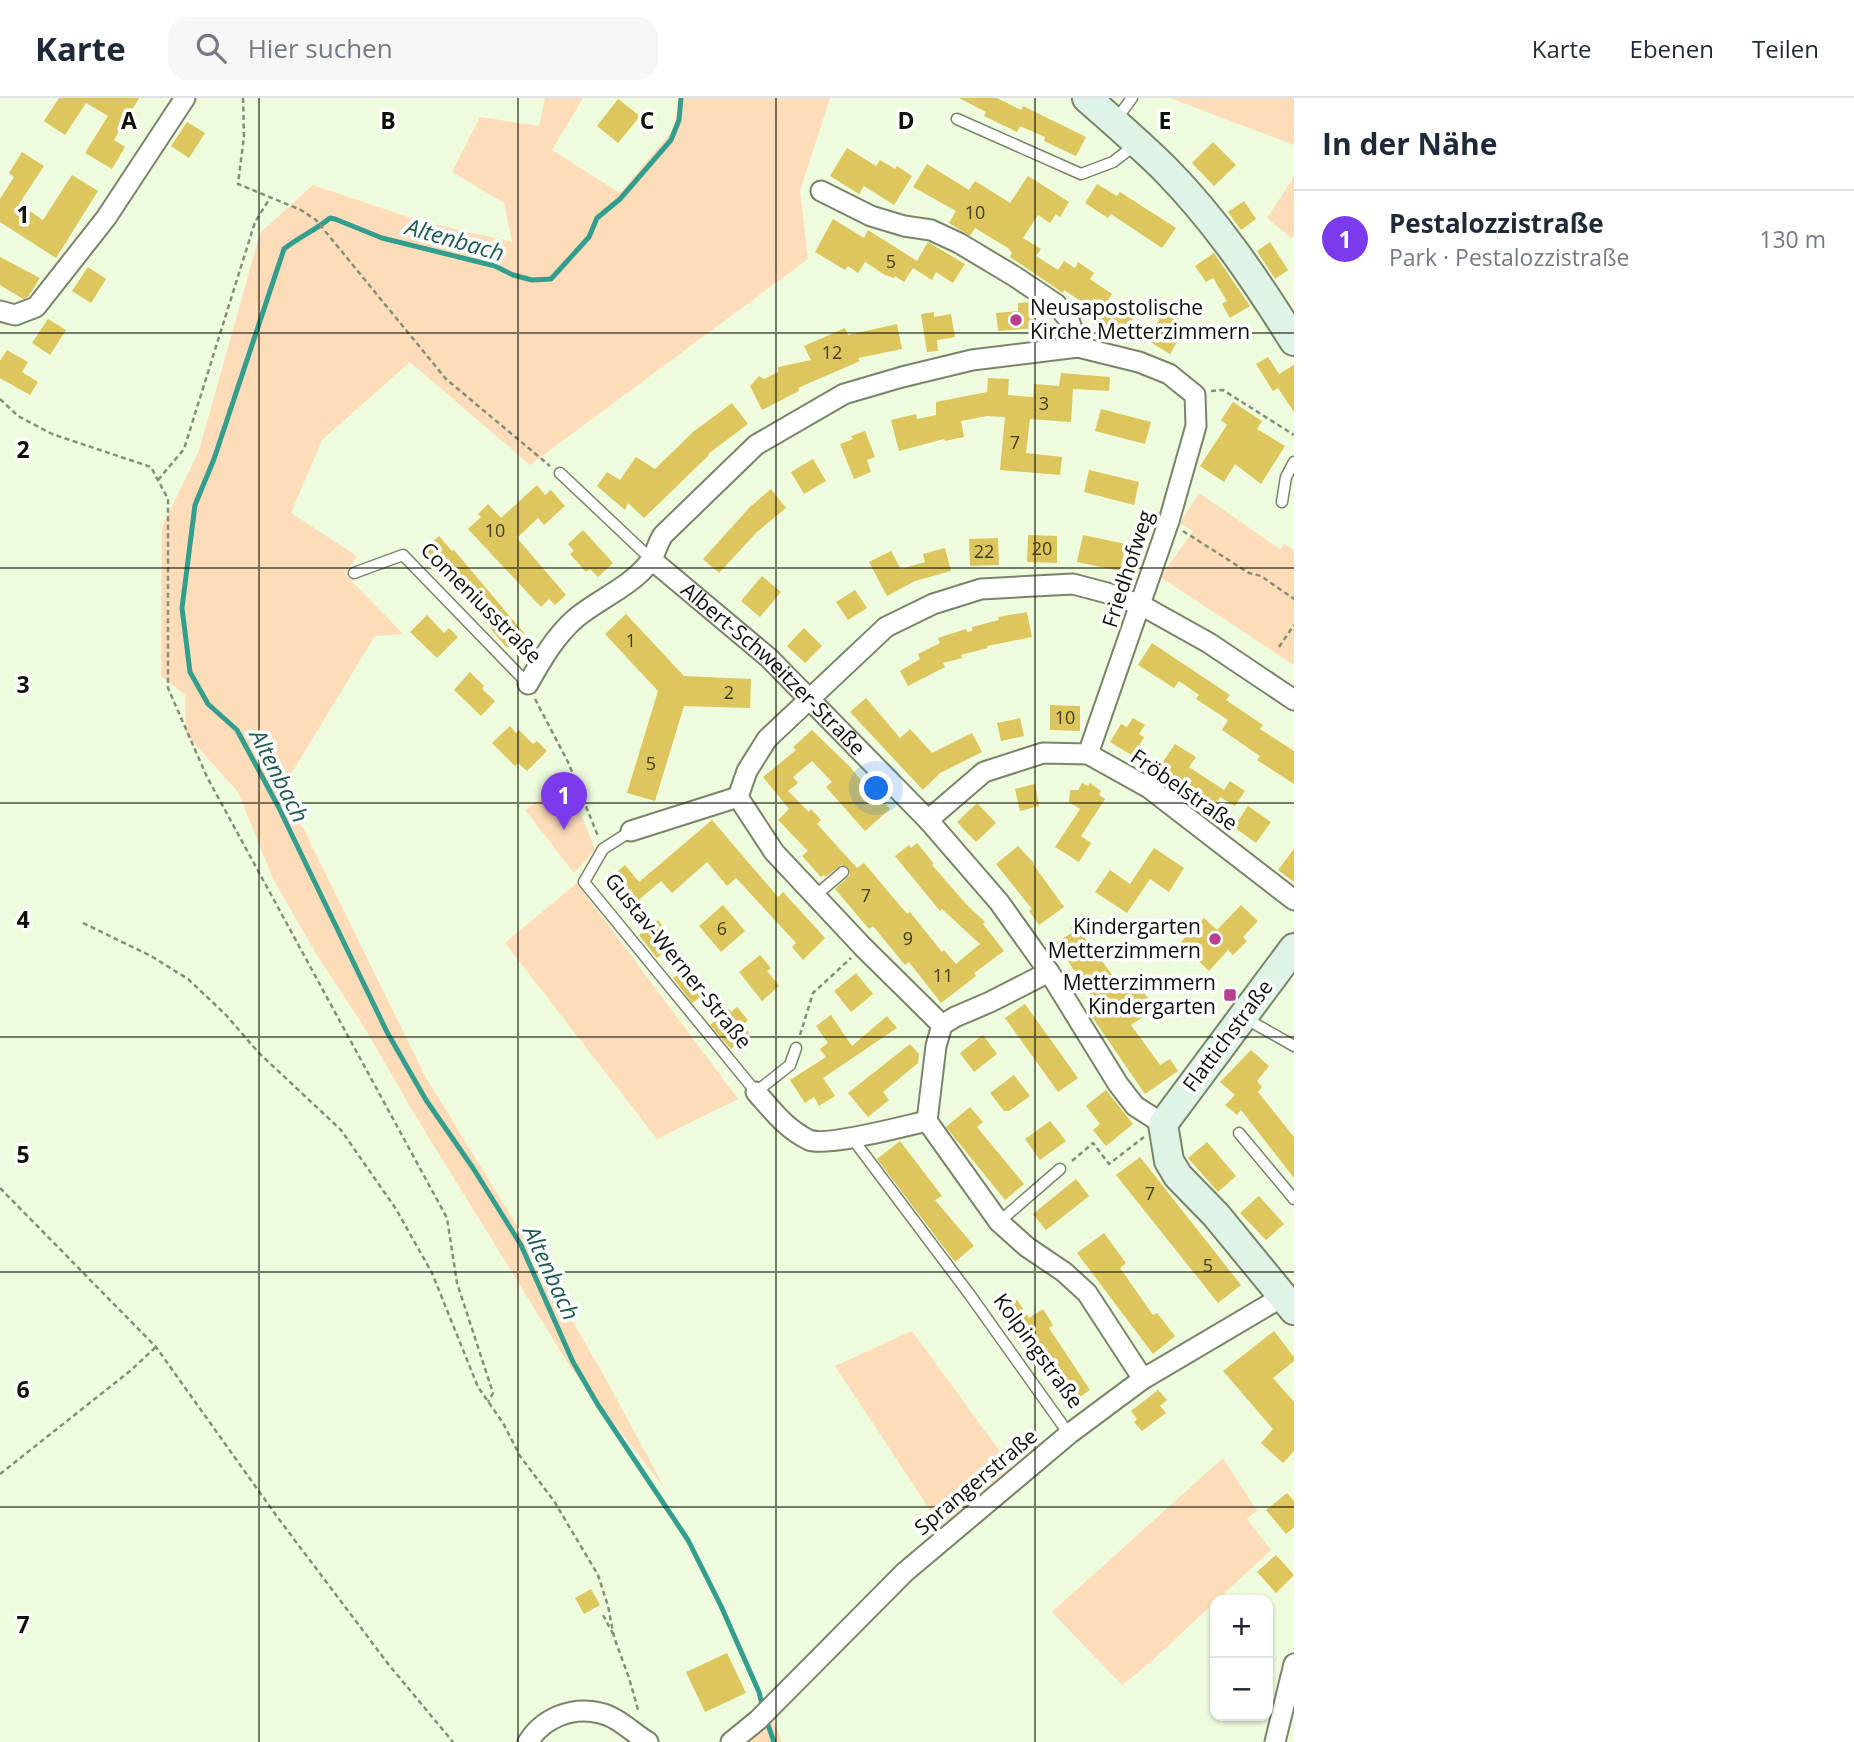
<!DOCTYPE html>
<html lang="de">
<head>
<meta charset="utf-8">
<style>
	body { margin:0; font-family:"Open Sans",sans-serif; background:#f6f6f7; color:#1f2937 }
	.controls { position:absolute; right:21px; bottom:21px; display:grid; overflow:hidden; border-radius:14px; box-shadow:0 2px 5px #0004 }
	.controls button { width:63px; height:63px; display:grid; place-items:center; padding:0; border:0; border-bottom:2px solid #e0e1e3; background:#fff; color:#1f2937; font:35px sans-serif }
	.you { position:absolute; left:877px; top:691px; width:24px; height:24px; margin:-18px; border:5px solid #fff; border-radius:50%; background:#1a73e8; box-shadow:0 0 0 10px #1a73e833 }
	.badge { display:grid; place-items:center; width:46px; height:46px; border-radius:50%; background:#7c3aed; color:#fff; font-size:23px; font-weight:700 }
	.pin { position:absolute; translate:-50% -58px; filter:drop-shadow(0 2px 4px #0008) }
	.pin::after { content:''; position:absolute; top:37px; width:24px; height:21px; background:inherit; clip-path:polygon(0 0,100% 0,50% 100%) }
	.list { margin:0; padding:0; list-style:none }
	h2 { display:flex; justify-content:space-between; align-items:center; height:91px; margin:0; padding:0 28px; font-size:30px }
	h2 small { font-size:23px; font-weight:400; color:#747a83 }
	.list li { display:grid; grid-template-columns:46px 1fr auto; gap:21px; align-items:center; box-sizing:border-box; height:98px; padding:0 28px; border-top:2px solid #e0e1e3 }
	.list b { display:block; font-size:26px; white-space:nowrap }
	.list p { margin:0; font-size:23px; white-space:nowrap; color:#747a83 }
	.list em { font-size:23px; font-style:normal; color:#747a83 }
	.icon { flex:none; width:38px; height:38px; fill:none; stroke:currentColor; stroke-width:2; stroke-linecap:round; stroke-linejoin:round }
	.map { position:relative; flex:none; width:1294px; height:1644px; overflow:hidden }
	header { display:flex; align-items:center; gap:42px; box-sizing:border-box; height:98px; padding:0 35px; background:#fff; border-bottom:2px solid #e0e1e3 }
	header strong { font-size:33px }
	nav { display:flex; gap:38px; margin-inline-start:auto; font-size:24px }
	.search { width:490px; height:63px; background:#f6f6f7; display:flex; align-items:center; gap:18px; box-sizing:border-box; padding:0 24px; border-radius:21px; color:#747a83; font-size:26px }
	main { display:flex }
	aside { flex:1; background:#fff }
	.map>svg:first-child { display:block }
	.green { fill:#fdddb9 }
	.lines { fill:none; stroke-linecap:round; stroke-linejoin:round }
	.stream { stroke:#339e8d; stroke-width:5 }
	.building { fill:#dcc65d }
	.service-casing { stroke:#798469; stroke-width:13 }
	.minor-casing { stroke:#798469; stroke-width:23 }
	.secondary-casing { stroke:#798469; stroke-width:32 }
	.path { stroke:#858e79; stroke-width:2.5; stroke-dasharray:5 3.5; stroke-linecap:butt }
	.service { stroke:#fff; stroke-width:10 }
	.minor { stroke:#fff; stroke-width:19 }
	.secondary { stroke:#dff4e6; stroke-width:28 }
	.grid { fill:none; stroke:#0d1107; stroke-width:2; stroke-opacity:0.55 }
	.poi-dot { fill:#b93e8e; stroke:#fff; stroke-width:2.5 }
	.labels { text-anchor:middle; stroke-width:7; stroke-linejoin:round; paint-order:stroke }
	.number-label { font-size:18px; fill:#413e1c }
	.poi-label { font-size:21px; fill:#0d1107; stroke:#fff; text-anchor:end }
	.street-label { font-size:21px; fill:#0d1107; stroke:#fff }
	.water-label { font-size:23px; font-style:italic; fill:#1d5a51; stroke:#fff }
	.grid-label { font-size:23px; text-anchor:middle; font-weight:bold; fill:#0d1107; stroke:#fff; stroke-width:7; stroke-linejoin:round; paint-order:stroke }
</style>
</head>
<body>
<header>
<strong>Karte</strong>
<div class="search"><svg class="icon" aria-label="search" viewBox="0 0 24 24"><circle cx="10" cy="10" r="6"/><path d="M15 15l6 6"/></svg>Hier suchen</div>
<nav><a>Karte</a><a>Ebenen</a><a>Teilen</a></nav>
</header>
<main>
<div class="map">
<svg width="1294" height="1644" viewBox="0 0 1294 1644">
	<rect width="100%" height="100%" fill="#eefbdd"/>
	<g class="green">
		<polygon points="545,0 583,0 552,52 620,95 674,31 679,0 830,0 800,93 808,161 530,367 410,264 322,342 291,415 357,458 345,476 403,536 375,538 283,689 425,978 527,1144 607,1283 665,1391 571,1270 415,1017 367,934 317,857 273,781 238,694 186,636 185,597 161,578 162,429 199,353 260,135 313,87 420,123 512,144 504,105 452,74 480,19 539,28"/>
		<polygon points="1170,0 1294,0 1294,47"/>
		<polygon points="1294,79 1294,137 1291,140 1267,120"/>
		<polygon points="1199,395 1280,451 1284,446 1294,452 1294,567 1160,479 1193,433 1180,425"/>
		<polygon points="568,682 595,752 574,775 525,712"/>
		<polygon points="577,785 738,1001 657,1041 505,845"/>
		<polygon points="912,1233 1023,1385 952,1445 835,1268"/>
		<polygon points="1223,1360 1257,1413 1247,1421 1271,1452 1145,1569 1122,1587 1052,1514"/>
		<polygon points="774,1624 782,1644 740,1644 756,1631"/>
	</g>
	<g class="lines">
		<g class="stream">
			<path d="M 681,0 L 679,22 L 671,42 L 620,101 L 597,120 L 589,139 L 551,181 L 532,182 L 513,177 L 495,168 L 382,140 L 335,121 L 330,120 C 316,132 299,139 284,151 L 214,361 L 195,407 L 182,510 L 190,574 L 208,606 L 237,632 L 278,708 L 387,934 L 426,1002 L 473,1070 L 521,1147 L 573,1264 L 598,1307 L 688,1442 L 721,1508 L 759,1594 L 763,1611"/>
			<polyline points="766,1621 774,1644"/>
		</g>
	</g>
	<g class="building">
		<polygon points="59,0 139,0 114,42 125,49 112,71 85,55 108,18 86,5 65,37 44,23"/>
		<polygon points="959,0 997,0 1021,12 1023,8 1086,39 1076,58 1044,43 1045,39 1020,28 1017,34 984,18 986,14"/>
		<polygon points="618,1 640,18 618,45 597,28"/>
		<polygon points="187,24 205,35 189,60 171,48"/>
		<polygon points="1213,44 1236,67 1214,88 1192,65"/>
		<polygon points="847,50 876,68 880,62 895,71 897,68 912,78 894,107 864,88 859,96 830,78"/>
		<polygon points="22,54 44,68 19,106 43,122 72,77 98,93 56,160 0,124 0,101 14,79 9,75"/>
		<polygon points="927,66 969,92 975,83 1010,105 1028,78 1069,104 1060,119 1056,116 1050,125 1038,117 1023,140 1041,151 1036,158 1058,172 1064,163 1075,170 1078,164 1094,175 1090,181 1112,196 1107,204 1133,221 1121,239 1083,214 1087,207 1064,192 1063,195 1010,159 1012,155 1008,150 975,130 970,138 949,125 956,113 913,89"/>
		<polygon points="1097,86 1117,98 1120,94 1176,130 1162,150 1111,116 1108,120 1085,105"/>
		<polygon points="1244,103 1256,121 1241,132 1228,114"/>
		<polygon points="833,121 864,140 868,132 917,163 928,144 965,166 953,185 936,174 932,182 913,170 904,184 895,178 894,180 885,177 865,164 858,175 848,168 845,172 815,154"/>
		<polygon points="1270,144 1288,172 1275,181 1257,153"/>
		<polygon points="1214,155 1250,208 1230,220 1222,206 1227,203 1213,180 1206,184 1195,168"/>
		<polygon points="0,159 40,180 28,199 23,201 0,187"/>
		<polygon points="88,169 106,181 91,205 72,193"/>
		<polygon points="1030,204 1034,206 1036,230 998,233 996,215 1018,213 1018,205"/>
		<polygon points="934,214 934,219 951,216 955,239 937,242 938,253 927,254 921,216"/>
		<polygon points="1163,215 1186,229 1170,256 1147,242"/>
		<polygon points="48,221 66,232 50,257 32,245"/>
		<polygon points="897,226 902,251 858,260 860,263 798,290 799,293 762,312 750,288 759,278 764,281 778,274 778,269 811,262 804,248 845,230 848,237"/>
		<polygon points="7,252 28,264 22,274 38,284 30,297 0,280 0,263"/>
		<polygon points="1268,259 1279,276 1294,267 1294,314 1278,290 1273,293 1256,266"/>
		<polygon points="1061,275 1110,279 1109,293 1073,291 1071,324 1030,321 1026,355 1062,359 1060,377 1000,372 1005,319 987,318 961,323 964,339 945,343 944,341 899,353 891,322 916,316 917,321 936,317 936,304 987,294 988,280 1009,281 1008,297 1033,299 1034,286 1059,288"/>
		<polygon points="1233,304 1262,323 1257,331 1285,348 1261,386 1235,366 1224,384 1200,368 1227,327 1221,322"/>
		<polygon points="732,305 748,326 708,356 709,357 644,420 628,405 625,412 597,388 607,374 620,382 636,359 655,371 693,334"/>
		<polygon points="1101,311 1151,324 1145,346 1095,333"/>
		<polygon points="865,333 875,359 867,362 871,374 854,381 840,346 853,341 851,338"/>
		<polygon points="813,361 826,383 804,396 791,374"/>
		<polygon points="1089,372 1139,384 1134,407 1084,394"/>
		<polygon points="537,387 545,397 551,392 565,408 544,427 538,420 517,440 566,497 555,507 549,501 541,509 468,431 481,419 478,416 488,406 501,420"/>
		<polygon points="771,391 786,410 757,434 719,475 703,461 750,409"/>
		<polygon points="583,432 613,465 598,479 590,471 586,474 570,456 574,453 568,446"/>
		<polygon points="1028,437 1057,438 1057,465 1027,464"/>
		<polygon points="1083,437 1126,446 1120,473 1077,464"/>
		<polygon points="439,438 452,453 454,452 524,535 507,550 444,475 440,478 420,455"/>
		<polygon points="998,440 999,467 970,468 969,441"/>
		<polygon points="945,450 951,473 915,483 887,498 869,464 891,453 901,471 925,464 923,456"/>
		<polygon points="762,478 781,494 760,519 741,503"/>
		<polygon points="855,492 867,510 848,522 836,504"/>
		<polygon points="1027,514 1032,539 987,548 988,550 961,557 962,560 943,565 945,569 908,588 900,573 920,561 918,556 940,545 938,540 966,531 967,534 972,533 972,529 999,522 998,519"/>
		<polygon points="626,516 684,578 751,581 750,610 684,608 655,703 627,695 658,593 605,536"/>
		<polygon points="427,517 444,535 449,530 458,539 437,560 410,534"/>
		<polygon points="804,530 822,548 805,565 787,548"/>
		<polygon points="1152,545 1230,597 1226,602 1263,627 1260,631 1294,653 1294,686 1257,662 1260,658 1222,632 1228,622 1196,601 1199,597 1179,583 1174,590 1138,567"/>
		<polygon points="470,574 484,588 482,591 495,603 481,618 454,592"/>
		<polygon points="866,600 900,640 910,631 932,655 972,635 982,654 940,675 923,692 850,614"/>
		<polygon points="1050,607 1080,608 1080,633 1050,632"/>
		<polygon points="1020,620 1024,638 1001,643 997,625"/>
		<polygon points="1133,620 1145,627 1139,636 1144,639 1133,658 1110,644 1121,626 1127,629"/>
		<polygon points="510,628 516,635 519,632 533,646 537,643 547,653 527,673 518,665 515,668 492,645"/>
		<polygon points="812,632 850,669 874,698 876,695 890,711 865,733 826,689 832,684 812,663 793,679 798,685 788,693 809,714 811,711 821,722 817,726 857,770 864,765 907,816 910,814 942,854 944,852 956,866 980,846 942,811 940,813 895,758 909,747 911,750 917,745 934,766 932,767 966,806 985,824 983,826 1004,853 974,875 976,878 941,905 909,864 905,867 873,828 869,831 835,791 850,777 848,769 841,767 825,779 824,777 821,779 802,758 808,753 778,722 789,711 763,679 796,652 793,649"/>
		<polygon points="1175,646 1196,659 1189,669 1224,692 1230,683 1245,693 1235,708 1220,699 1213,709 1194,697 1195,694 1158,671"/>
		<polygon points="1082,685 1088,688 1090,685 1101,693 1099,697 1105,701 1081,738 1091,745 1079,764 1055,749 1080,711 1069,704 1070,692 1078,692"/>
		<polygon points="1035,686 1039,708 1020,713 1015,691"/>
		<polygon points="977,705 996,725 976,744 957,724"/>
		<polygon points="1248,708 1271,724 1256,745 1234,729"/>
		<polygon points="712,722 778,799 783,794 825,840 803,862 792,849 796,845 736,780 727,788 707,764 672,795 661,783 628,811 605,784 625,767 639,784"/>
		<polygon points="1018,748 1034,765 1033,766 1064,809 1039,827 1029,813 1032,811 996,766"/>
		<polygon points="1154,750 1184,770 1169,794 1150,781 1127,815 1095,794 1110,772 1130,786"/>
		<polygon points="1294,751 1294,784 1278,772"/>
		<polygon points="723,807 745,833 721,854 699,828"/>
		<polygon points="1241,807 1258,823 1243,839 1247,843 1233,857 1228,852 1209,873 1180,845 1204,820 1217,832"/>
		<polygon points="658,822 676,845 657,860 639,837"/>
		<polygon points="1082,822 1091,835 1085,840 1124,893 1137,884 1155,911 1131,927 1160,967 1170,961 1178,973 1145,996 1090,916 1099,910 1056,845 1073,834 1070,830"/>
		<polygon points="760,857 771,870 767,873 779,888 762,903 739,874"/>
		<polygon points="690,868 708,893 692,905 673,880"/>
		<polygon points="856,875 873,896 851,914 834,893"/>
		<polygon points="1025,906 1078,980 1058,994 1005,920"/>
		<polygon points="737,909 748,922 743,927 749,935 731,951 710,927 729,911 731,914"/>
		<polygon points="831,917 852,948 887,918 897,930 823,980 835,998 819,1008 814,999 805,1005 790,982 826,959 820,951 828,945 816,928"/>
		<polygon points="983,937 997,956 974,974 960,955"/>
		<polygon points="910,946 919,956 918,965 883,994 889,1002 868,1019 848,995"/>
		<polygon points="1251,952 1269,968 1257,983 1262,989 1258,994 1294,1039 1294,1080 1241,1012 1237,1017 1225,1007 1235,997 1220,984"/>
		<polygon points="1014,977 1030,998 1009,1013 1004,1013 990,995"/>
		<polygon points="1106,992 1133,1026 1106,1048 1093,1032 1100,1026 1086,1008"/>
		<polygon points="970,1009 983,1024 977,1029 1024,1086 1005,1102 946,1029"/>
		<polygon points="1050,1023 1066,1043 1040,1062 1025,1041"/>
		<polygon points="900,1043 942,1098 935,1102 974,1148 955,1164 877,1061"/>
		<polygon points="1207,1044 1236,1078 1218,1094 1188,1060"/>
		<polygon points="1140,1059 1241,1187 1218,1205 1116,1077"/>
		<polygon points="1076,1081 1089,1098 1046,1132 1033,1116"/>
		<polygon points="1259,1098 1284,1126 1266,1142 1240,1115"/>
		<polygon points="1104,1135 1126,1165 1120,1170 1153,1217 1157,1215 1175,1238 1153,1256 1077,1155"/>
		<polygon points="1017,1202 1029,1220 1043,1211 1053,1227 1049,1230 1090,1292 1071,1305 1029,1243 1021,1248 998,1214"/>
		<polygon points="1274,1233 1294,1259 1294,1263 1273,1280 1294,1304 1294,1353 1283,1365 1261,1345 1273,1331 1223,1273"/>
		<polygon points="1158,1292 1167,1302 1160,1308 1166,1315 1142,1333 1134,1324 1137,1321 1131,1313"/>
		<polygon points="1287,1395 1294,1403 1294,1429 1286,1436 1266,1412"/>
		<polygon points="1276,1457 1294,1477 1276,1495 1257,1474"/>
		<polygon points="591,1491 600,1507 584,1516 575,1500"/>
		<polygon points="727,1555 746,1595 705,1614 686,1574"/>
	</g>
	<g class="lines">
		<g class="service-casing">
			<g id="service">
				<polyline points="957,21 1081,76 1113,64 1135,47"/>
				<polyline points="1115,23 1132,0"/>
				<polyline points="560,375 652,462"/>
				<polyline points="1282,404 1286,379 1294,364"/>
				<polyline points="354,475 403,457 528,586"/>
				<polyline points="631,733 603,751 584,784 756,994 790,967 796,950"/>
				<polyline points="815,798 843,774"/>
				<polyline points="1243,919 1294,948"/>
				<polyline points="1239,1035 1294,1101"/>
				<polyline points="852,1040 970,1197 1069,1336"/>
				<polyline points="999,1124 1060,1071"/>
			</g>
		</g>
		<g class="minor-casing">
			<g id="minor">
				<polyline points="821,93 871,118 904,128 931,132 959,145 1014,178 1056,206 1069,222 1078,249"/>
				<polyline points="0,213 15,217 36,209 106,120 185,0"/>
				<path id="s1" d="M 652,462 L 769,560 L 928,722 L 999,804 L 1049,874 L 1118,986 L 1135,1008 L 1163,1026"/>
				<path d="M 528,586 C 541,563 555,538 576,520 C 599,501 630,489 649,465 C 655,458 657,446 663,437 L 756,347 L 844,296 L 902,279 L 972,262 L 1078,249 L 1139,264 L 1169,276 L 1195,297 L 1196,328 L 1169,423 L 1088,656"/>
				<polyline points="928,722 984,674 1043,655 1088,656 1149,690 1294,802"/>
				<polyline points="631,733 738,699"/>
				<polyline points="1049,874 990,904 955,919 942,927 936,948 927,1023 999,1124 1027,1149 1064,1174 1087,1195 1143,1281"/>
				<polyline points="942,927 863,849 774,754 738,699 747,673 767,641 886,529 933,506 981,491 1073,486 1107,495 1141,507 1209,545 1294,602"/>
				<path d="M 756,994 C 772,1012 786,1031 809,1042 C 826,1049 905,1028 927,1023"/>
				<path d="M 528,1644 C 543,1620 572,1608 600,1615 C 618,1619 633,1635 648,1644"/>
				<polyline points="731,1644 758,1622 905,1474 1069,1336 1143,1281 1282,1199"/>
				<polyline points="1275,1644 1294,1566"/>
			</g>
		</g>
		<g class="secondary-casing">
			<g id="secondary">
				<path d="M 1087,0 C 1114,24 1141,47 1166,72 C 1216,123 1256,182 1294,243"/>
				<polyline points="1294,850 1163,1026 1169,1063 1178,1078 1216,1117 1294,1212"/>
			</g>
		</g>
		<g class="path">
			<polyline points="243,0 244,38 238,86 301,112 316,122 446,281 550,368"/>
			<polyline points="1211,293 1223,292 1294,337"/>
			<polyline points="0,301 18,318 52,336 151,369 168,401 168,590 207,679 447,1120 457,1185 493,1295 488,1304"/>
			<polyline points="158,382 184,351 255,124 270,100"/>
			<polyline points="1183,433 1249,475 1261,478 1294,501"/>
			<polyline points="1279,549 1294,527"/>
			<polyline points="535,601 568,664 598,738"/>
			<polyline points="83,825 151,858 188,881 226,917 258,954 341,1032 396,1111 432,1175 478,1289 503,1325 520,1358 554,1403 598,1477 608,1508 614,1539 629,1580 639,1615"/>
			<polyline points="800,937 813,895 851,860"/>
			<polyline points="1072,1063 1093,1045 1109,1066 1144,1039"/>
			<polyline points="0,1090 156,1249 278,1420 389,1567 453,1644"/>
			<polyline points="0,1376 130,1273 156,1249"/>
			<polyline points="603,1517 613,1536"/>
		</g>
		<use href="#service" class="service"/>
		<use href="#minor" class="minor"/>
		<use href="#secondary" class="secondary"/>
	</g>
	<path class="grid" d="M 259,0 L 259,1644M 518,0 L 518,1644M 776,0 L 776,1644M 1035,0 L 1035,1644M 0,235 L 1294,235M 0,470 L 1294,470M 0,705 L 1294,705M 0,939 L 1294,939M 0,1174 L 1294,1174M 0,1409 L 1294,1409"/>
	<g class="poi-dot">
		<circle cx="1016" cy="222" r="7"/>
		<circle cx="1215" cy="841" r="7"/>
		<rect x="1223" y="890" width="14" height="14" rx="3.5"/>
	</g>
	<g class="labels">
		<g class="number-label">
			<text x="975" y="121">10</text>
			<text x="891" y="170">5</text>
			<text x="832" y="261">12</text>
			<text x="1044" y="312">3</text>
			<text x="1015" y="351">7</text>
			<text x="495" y="439">10</text>
			<text x="1042" y="457">20</text>
			<text x="984" y="460">22</text>
			<text x="631" y="549">1</text>
			<text x="729" y="601">2</text>
			<text x="1065" y="626">10</text>
			<text x="651" y="672">5</text>
			<text x="866" y="804">7</text>
			<text x="722" y="837">6</text>
			<text x="908" y="847">9</text>
			<text x="943" y="884">11</text>
			<text x="1150" y="1102">7</text>
			<text x="1208" y="1174">5</text>
		</g>
		<g class="poi-label">
			<text x="1030" y="217" text-anchor="start">Neusapostolische<tspan x="1030" dy="24">Kirche Metterzimmern</tspan></text>
			<text x="1201" y="836">Kindergarten<tspan x="1201" dy="24">Metterzimmern</tspan></text>
			<text x="1216" y="892">Metterzimmern<tspan x="1216" dy="24">Kindergarten</tspan></text>
		</g>
		<g class="street-label">
			<text transform="translate(1128 471) rotate(-72)" y="7">Friedhofweg</text>
			<text transform="translate(481 505) rotate(45)" y="7">Comeniusstraße</text>
			<text dy="7" stroke="none"><textPath href="#s1" startOffset="163">Albert-Schweitzer-Straße</textPath></text>
			<text transform="translate(1184 692) rotate(35)" y="7">Fröbelstraße</text>
			<text transform="translate(678 863) rotate(51)" y="7">Gustav-Werner-Straße</text>
			<text transform="translate(1228 938) rotate(-53)" y="7">Flattichstraße</text>
			<text transform="translate(1038 1253) rotate(54)" y="7">Kolpingstraße</text>
			<text transform="translate(976 1384) rotate(-40)" y="7">Sprangerstraße</text>
		</g>
		<g class="water-label">
			<text transform="translate(455 142) rotate(16)" y="8">Altenbach</text>
			<text transform="translate(279 678) rotate(63)" y="8">Altenbach</text>
			<text transform="translate(551 1175) rotate(65)" y="8">Altenbach</text>
		</g>
	</g>
	<g class="grid-label">
		<text x="129" y="31">A</text>
		<text x="388" y="31">B</text>
		<text x="647" y="31">C</text>
		<text x="906" y="31">D</text>
		<text x="1165" y="31">E</text>
		<text x="23" y="125">1</text>
		<text x="23" y="360">2</text>
		<text x="23" y="595">3</text>
		<text x="23" y="830">4</text>
		<text x="23" y="1065">5</text>
		<text x="23" y="1300">6</text>
		<text x="23" y="1535">7</text>
	</g>
</svg>
<div class="controls">
<button>+</button>
<button>−</button>
</div>
<div class="you"></div>
<div class="pin badge" style="left:564px;top:732px">1</div>
</div>
<aside>
<h2>In der Nähe<small></small></h2>
<ul class="list">
<li><span class="badge">1</span><div><b>Pestalozzistraße</b><p>Park · Pestalozzistraße</p></div><em>130 m</em></li>
</ul>
</aside>
</main>
</body>
</html>
